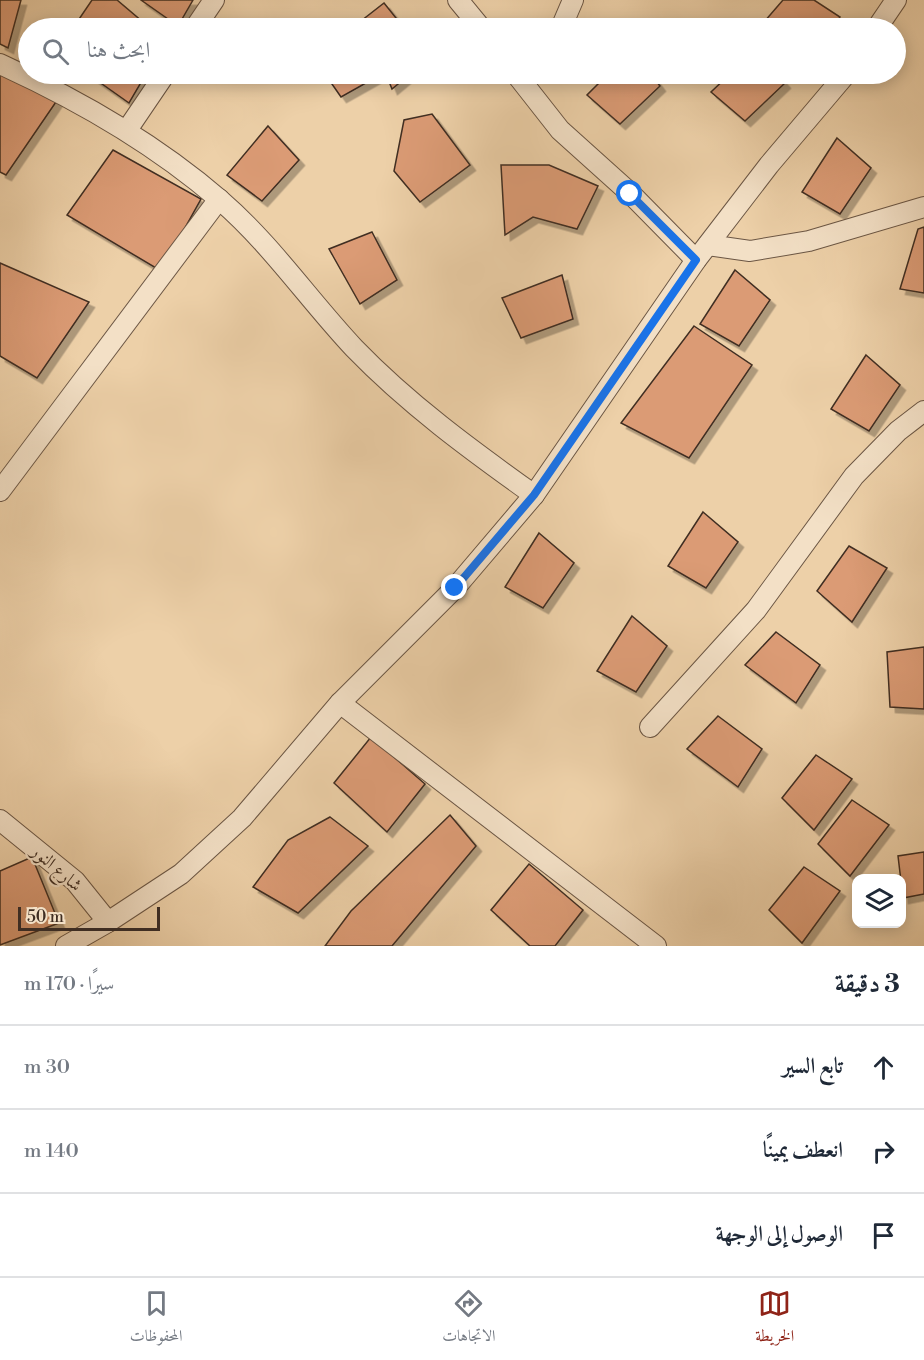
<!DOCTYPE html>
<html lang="ar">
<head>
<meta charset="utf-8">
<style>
	body { margin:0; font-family:"Libre Bodoni",Amiri,serif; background:#f6f6f7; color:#1f2937; direction:rtl }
	.controls { position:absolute; right:18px; bottom:18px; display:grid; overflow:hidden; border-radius:12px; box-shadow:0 3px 15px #0003 }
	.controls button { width:54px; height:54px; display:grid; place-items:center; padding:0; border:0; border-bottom:2px solid #e0e1e3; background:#fff; color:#1f2937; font:30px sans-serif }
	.scale { position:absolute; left:18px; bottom:15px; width:142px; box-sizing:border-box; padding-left:6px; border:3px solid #402e22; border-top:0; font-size:16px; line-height:21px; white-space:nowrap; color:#402e22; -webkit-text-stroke:4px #f3e0c6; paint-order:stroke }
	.stop { position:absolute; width:18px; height:18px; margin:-14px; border:4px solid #1a73e8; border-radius:50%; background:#fff }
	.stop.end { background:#1a73e8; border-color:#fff; box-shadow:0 2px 6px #0008 }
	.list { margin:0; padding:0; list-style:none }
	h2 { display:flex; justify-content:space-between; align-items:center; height:78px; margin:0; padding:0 24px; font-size:26px }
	h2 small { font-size:20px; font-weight:400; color:#747a83 }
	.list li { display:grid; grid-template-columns:39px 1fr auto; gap:18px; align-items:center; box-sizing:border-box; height:84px; padding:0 24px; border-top:2px solid #e0e1e3 }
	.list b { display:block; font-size:22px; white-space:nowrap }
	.list em { font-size:20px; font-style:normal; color:#747a83 }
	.icon { flex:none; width:33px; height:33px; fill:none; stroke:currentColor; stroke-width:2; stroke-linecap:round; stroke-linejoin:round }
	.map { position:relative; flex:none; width:924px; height:946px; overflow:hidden; direction:ltr }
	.search { position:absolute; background:#fff; box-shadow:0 3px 15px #0003; left:18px; right:18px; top:18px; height:66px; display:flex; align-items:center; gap:15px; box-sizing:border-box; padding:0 21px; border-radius:33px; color:#747a83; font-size:22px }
	.sheet { height:330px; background:#fff }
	nav { display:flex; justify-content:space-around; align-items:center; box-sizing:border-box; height:84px; border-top:2px solid #e0e1e3; background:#fff; font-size:16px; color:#747a83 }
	nav a { display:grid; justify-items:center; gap:3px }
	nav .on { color:#8f2418 }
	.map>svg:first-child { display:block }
	.building { fill:#db9b75; stroke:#402e22; stroke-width:1.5; filter:url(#shadow) }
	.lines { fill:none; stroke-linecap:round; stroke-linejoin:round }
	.minor-casing { stroke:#6b5644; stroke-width:22 }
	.minor { stroke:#f3e0c6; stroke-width:20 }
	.route { stroke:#1a73e8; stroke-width:8 }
	.labels { text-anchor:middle; stroke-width:4.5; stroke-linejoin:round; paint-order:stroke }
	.street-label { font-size:18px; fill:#402e22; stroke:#f3e0c6 }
</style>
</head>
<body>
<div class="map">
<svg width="924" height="946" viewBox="0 0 924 946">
	<defs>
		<filter id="shadow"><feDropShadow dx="5.5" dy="5.5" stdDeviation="0" flood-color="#0004"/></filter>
	</defs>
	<rect width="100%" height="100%" fill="#edd0a8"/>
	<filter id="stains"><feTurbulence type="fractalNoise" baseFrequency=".00333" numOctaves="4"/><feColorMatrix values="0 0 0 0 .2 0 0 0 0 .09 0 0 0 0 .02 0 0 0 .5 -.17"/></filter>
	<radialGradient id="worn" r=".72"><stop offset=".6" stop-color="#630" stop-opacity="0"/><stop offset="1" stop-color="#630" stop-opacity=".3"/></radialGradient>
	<g class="building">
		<polygon points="0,0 21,0 8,48 0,44"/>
		<polygon points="92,0 117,0 150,28 73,28"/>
		<polygon points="141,0 193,0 178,26"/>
		<polygon points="783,0 814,0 840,17 833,28 775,28 764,22"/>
		<polygon points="384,3 404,28 352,28"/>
		<polygon points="0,73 58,99 6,175 0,172"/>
		<polygon points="88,74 146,74 129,103"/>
		<polygon points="325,74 382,74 341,97"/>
		<polygon points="386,74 410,74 392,89"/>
		<polygon points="608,74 651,74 660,86 620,124 587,95"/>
		<polygon points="730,74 777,74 785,83 745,121 711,92"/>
		<polygon points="432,114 470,165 420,202 394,171 404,120"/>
		<polygon points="268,126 299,160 262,201 227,175"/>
		<polygon points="837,138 871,168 840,214 802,192"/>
		<polygon points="113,150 201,199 161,271 67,215"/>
		<polygon points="501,165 549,165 598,186 577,229 533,217 505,235"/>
		<polygon points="924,227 924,293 900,289 918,229"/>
		<polygon points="372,232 397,280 360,304 329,249"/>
		<polygon points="0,263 89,302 37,378 0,356"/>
		<polygon points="735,270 770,300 739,346 700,324"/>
		<polygon points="562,275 573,319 521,338 502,298"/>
		<polygon points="694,326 752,365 689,458 621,423"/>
		<polygon points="866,355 900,385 869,431 831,409"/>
		<polygon points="703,512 738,542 706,588 668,566"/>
		<polygon points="539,533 574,563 543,608 505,587"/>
		<polygon points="849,546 887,568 852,622 817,591"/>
		<polygon points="632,616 667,646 636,692 597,671"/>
		<polygon points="776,632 820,665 796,703 745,665"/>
		<polygon points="924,647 924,709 890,707 887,652"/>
		<polygon points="718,716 762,749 738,787 687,749"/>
		<polygon points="371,737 425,784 387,832 334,783"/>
		<polygon points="816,755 852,779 814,830 782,798"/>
		<polygon points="852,800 889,825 850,876 818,844"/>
		<polygon points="450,815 476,846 392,946 325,946 351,911"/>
		<polygon points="330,817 368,846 298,913 253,887 288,840"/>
		<polygon points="924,852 924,894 903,898 898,856"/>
		<polygon points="32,857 59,923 0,945 0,871"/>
		<polygon points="529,864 583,910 555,946 530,946 491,910"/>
		<polygon points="804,867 840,891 802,943 769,910"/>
	</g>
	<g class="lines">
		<g class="minor-casing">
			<g id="minor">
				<polyline points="458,0 481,28"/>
				<polyline points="195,28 214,0"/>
				<polyline points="561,28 573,0"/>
				<polyline points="877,28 896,0"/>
				<path d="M 0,64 C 79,100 154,143 220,200 C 271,244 308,299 354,348 C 408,404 471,450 534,495"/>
				<polyline points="516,74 560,130 630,193 696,260"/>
				<polyline points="127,130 165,74"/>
				<polyline points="708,245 750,251 809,241 924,207"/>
				<polyline points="0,491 219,199"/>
				<polyline points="340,703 656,946"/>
				<polyline points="650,727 756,610 854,476 898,431 924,411"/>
				<polyline points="0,820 75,881 108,922"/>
				<polyline points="66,946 108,922 181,874 242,818 340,703 455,588 534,495 696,260 769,165 846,74"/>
			</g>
		</g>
		<use href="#minor" class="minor"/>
	</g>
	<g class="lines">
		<polyline class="route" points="455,588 534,495 696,260 630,194"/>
	</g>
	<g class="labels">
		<g class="street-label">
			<text transform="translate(57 868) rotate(41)" y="6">شارع النور</text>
		</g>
	</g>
	<rect width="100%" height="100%" filter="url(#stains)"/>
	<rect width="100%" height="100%" fill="url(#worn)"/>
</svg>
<div class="controls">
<button><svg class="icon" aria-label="layers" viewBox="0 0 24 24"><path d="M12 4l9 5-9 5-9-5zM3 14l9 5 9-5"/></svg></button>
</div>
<div class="scale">50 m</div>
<div class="stop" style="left:630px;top:194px"></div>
<div class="stop end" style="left:455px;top:588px"></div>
<div class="search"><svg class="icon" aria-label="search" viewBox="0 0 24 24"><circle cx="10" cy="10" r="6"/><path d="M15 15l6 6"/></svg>ابحث هنا</div>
</div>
<section class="sheet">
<h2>3 دقيقة<small>سيرًا · 170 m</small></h2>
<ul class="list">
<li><svg class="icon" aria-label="ahead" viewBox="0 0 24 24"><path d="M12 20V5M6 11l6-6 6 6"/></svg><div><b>تابع السير</b></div><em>30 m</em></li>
<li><svg class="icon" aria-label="right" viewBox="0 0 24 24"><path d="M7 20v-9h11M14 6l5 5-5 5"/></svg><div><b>انعطف يمينًا</b></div><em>140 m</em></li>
<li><svg class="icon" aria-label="arrive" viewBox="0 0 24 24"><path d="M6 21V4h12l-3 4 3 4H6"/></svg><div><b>الوصول إلى الوجهة</b></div></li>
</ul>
</section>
<nav>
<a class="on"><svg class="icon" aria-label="map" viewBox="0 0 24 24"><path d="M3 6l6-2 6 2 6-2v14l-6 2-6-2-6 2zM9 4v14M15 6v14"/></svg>الخريطة</a>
<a><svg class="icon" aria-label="directions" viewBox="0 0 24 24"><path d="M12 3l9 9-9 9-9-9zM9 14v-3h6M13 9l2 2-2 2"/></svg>الاتجاهات</a>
<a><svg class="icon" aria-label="saved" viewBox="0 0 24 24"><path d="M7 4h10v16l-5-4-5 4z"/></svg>المحفوظات</a>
</nav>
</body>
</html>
